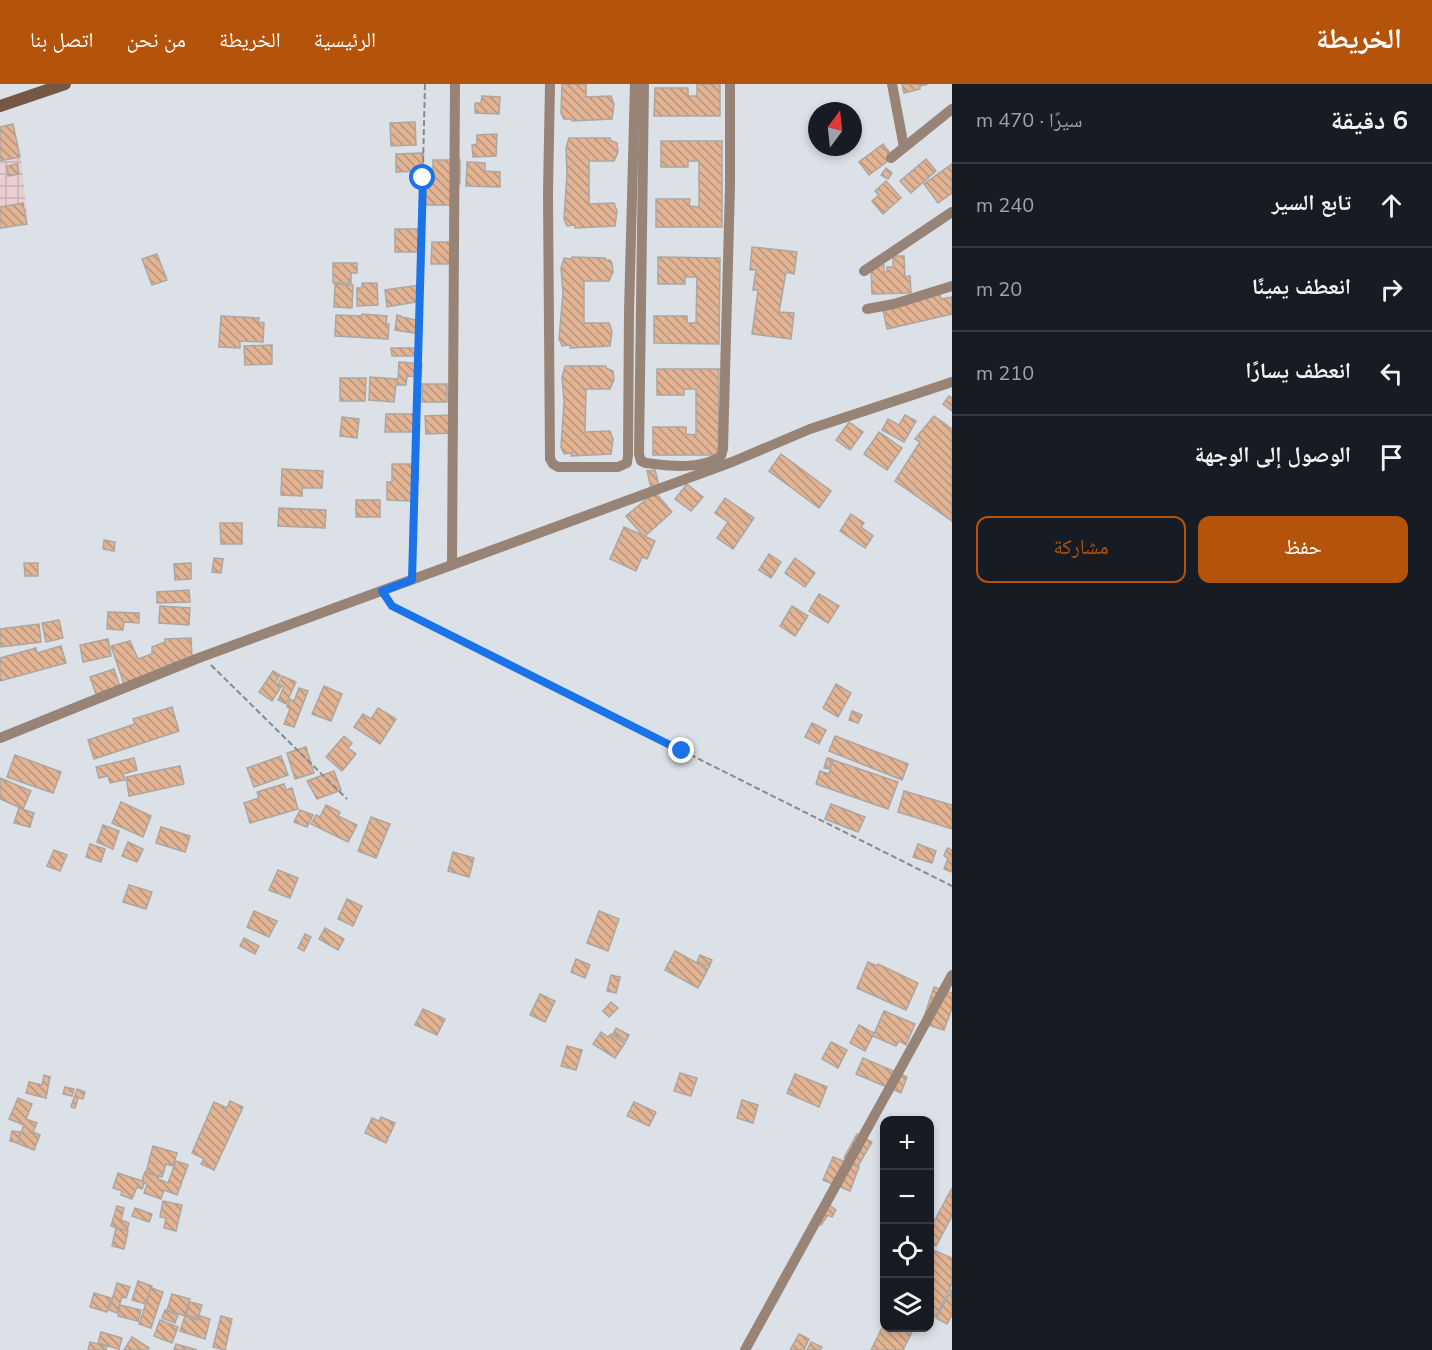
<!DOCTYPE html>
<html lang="ar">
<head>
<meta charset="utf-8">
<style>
	body { margin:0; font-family:"Nunito Sans","Noto Naskh Arabic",sans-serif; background:#242831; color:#f1f3f6; direction:rtl }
	.controls { position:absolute; right:18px; bottom:18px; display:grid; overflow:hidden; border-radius:12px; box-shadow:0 3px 9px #0003 }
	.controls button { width:54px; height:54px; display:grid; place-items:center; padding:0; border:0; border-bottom:2px solid #363941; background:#171b24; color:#f1f3f6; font:30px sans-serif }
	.compass { position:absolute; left:808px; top:18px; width:54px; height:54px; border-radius:50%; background:#171b24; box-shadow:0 3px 9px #0003; rotate:15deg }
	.stop { position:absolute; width:18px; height:18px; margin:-14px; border:4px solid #1a73e8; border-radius:50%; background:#fff }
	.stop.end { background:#1a73e8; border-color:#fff; box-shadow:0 2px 6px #0008 }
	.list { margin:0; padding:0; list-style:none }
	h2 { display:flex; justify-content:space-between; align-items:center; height:78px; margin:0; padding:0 24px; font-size:26px }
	h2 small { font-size:20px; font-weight:400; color:#9ea1a6 }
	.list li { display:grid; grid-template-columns:39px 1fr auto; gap:18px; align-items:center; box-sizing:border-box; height:84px; padding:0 24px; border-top:2px solid #363941 }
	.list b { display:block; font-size:22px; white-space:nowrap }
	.list em { font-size:20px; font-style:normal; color:#9ea1a6 }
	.actions { display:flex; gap:12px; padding:18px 24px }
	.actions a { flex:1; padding:14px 0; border:2px solid #b45309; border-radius:12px; text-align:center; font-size:21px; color:#b45309 }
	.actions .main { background:#b45309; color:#fff }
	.icon { flex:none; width:33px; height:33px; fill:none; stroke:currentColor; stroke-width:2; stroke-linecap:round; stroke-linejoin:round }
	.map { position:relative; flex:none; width:952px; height:1266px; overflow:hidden; direction:ltr }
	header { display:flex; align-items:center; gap:36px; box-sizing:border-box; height:84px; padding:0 30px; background:#b45309; color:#fff }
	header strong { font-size:28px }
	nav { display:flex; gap:33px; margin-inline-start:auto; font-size:21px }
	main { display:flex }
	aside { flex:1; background:#171b24 }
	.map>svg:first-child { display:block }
	.industrial { fill:url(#industrial-grid) }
	.building { fill:url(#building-back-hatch); stroke:#aca6a1; stroke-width:1.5 }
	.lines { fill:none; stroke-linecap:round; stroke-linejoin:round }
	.path { stroke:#868a8e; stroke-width:2; stroke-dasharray:6 3; stroke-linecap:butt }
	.street { stroke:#988476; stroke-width:10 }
	.secondary { stroke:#745845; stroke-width:12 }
	.route { stroke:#1a73e8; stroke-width:8 }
</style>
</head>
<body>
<header>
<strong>الخريطة</strong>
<nav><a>الرئيسية</a><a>الخريطة</a><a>من نحن</a><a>اتصل بنا</a></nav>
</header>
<main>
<aside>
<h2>6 دقيقة<small>سيرًا · 470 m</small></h2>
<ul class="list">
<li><svg class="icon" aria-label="ahead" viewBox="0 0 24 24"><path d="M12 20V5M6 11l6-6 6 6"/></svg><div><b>تابع السير</b></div><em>240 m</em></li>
<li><svg class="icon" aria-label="right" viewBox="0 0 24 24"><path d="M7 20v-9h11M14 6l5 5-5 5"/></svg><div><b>انعطف يمينًا</b></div><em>20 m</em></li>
<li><svg class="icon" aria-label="left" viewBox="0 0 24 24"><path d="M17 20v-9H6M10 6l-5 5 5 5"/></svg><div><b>انعطف يسارًا</b></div><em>210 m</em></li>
<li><svg class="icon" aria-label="arrive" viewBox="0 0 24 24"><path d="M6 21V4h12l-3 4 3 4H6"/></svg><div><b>الوصول إلى الوجهة</b></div></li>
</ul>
<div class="actions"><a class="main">حفظ</a><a>مشاركة</a></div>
</aside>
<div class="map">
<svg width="952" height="1266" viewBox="0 0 952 1266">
	<defs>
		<pattern id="industrial-grid" width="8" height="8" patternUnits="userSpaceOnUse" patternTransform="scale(1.5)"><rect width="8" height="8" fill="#e9cfd3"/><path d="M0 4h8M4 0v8" fill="none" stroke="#c8b2b6"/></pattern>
		<pattern id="building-back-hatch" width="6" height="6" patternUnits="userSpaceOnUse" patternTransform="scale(1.5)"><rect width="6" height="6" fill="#e2b494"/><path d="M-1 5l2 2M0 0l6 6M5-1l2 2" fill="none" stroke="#b8937a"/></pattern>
	</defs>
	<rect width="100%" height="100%" fill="#dbe1e7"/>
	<polygon class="industrial" points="21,74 28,137 0,146 0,78"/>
	<g class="building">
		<polygon points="562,0 586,0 586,13 611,12 614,20 612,35 572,37 572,35 564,35 561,29"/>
		<polygon points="697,0 720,0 720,32 654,32 655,4 688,4 688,12 697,12"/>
		<polygon points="902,0 928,0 920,2 920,5 904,9"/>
		<polygon points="482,12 500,13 499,30 475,29 475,19 481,19"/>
		<polygon points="415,38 416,61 391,62 390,39"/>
		<polygon points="13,40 20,73 0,77 0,43"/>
		<polygon points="497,50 496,72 473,73 472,61 477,60 477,51"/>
		<polygon points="569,54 610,54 610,56 617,59 618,68 614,77 589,77 589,120 614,119 617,127 615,142 575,144 575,141 567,142 564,135 567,89 566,64"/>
		<polygon points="661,57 722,57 722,143 656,143 656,115 690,115 689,122 699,123 699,77 688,77 688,83 661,83"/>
		<polygon points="883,60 893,73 869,91 859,78"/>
		<polygon points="423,69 424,87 396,88 396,70"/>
		<polygon points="926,75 936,87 911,109 900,97"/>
		<polygon points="433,76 460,76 460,98 451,121 424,121 425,99 433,99"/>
		<polygon points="467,78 485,79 485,87 500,88 500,103 466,102"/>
		<polygon points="17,80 19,90 8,92 7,82"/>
		<polygon points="952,80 952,109 938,119 924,100"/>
		<polygon points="886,84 892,89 888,95 881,91"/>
		<polygon points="886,97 901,114 883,130 872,117 879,111 875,107"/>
		<polygon points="23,119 27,140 0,144 0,123"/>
		<polygon points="395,145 420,145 419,168 395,168"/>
		<polygon points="432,158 456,158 455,180 431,180"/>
		<polygon points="752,163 797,168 794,190 786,188 779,228 794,229 791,255 752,250 758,206 753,206 756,186 750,186"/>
		<polygon points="157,170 167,196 152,201 142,175"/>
		<polygon points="893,172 904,172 905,193 910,192 911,209 872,210 871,182 884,181 884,188 887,188 887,183 893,183"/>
		<polygon points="572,173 605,174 605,176 610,176 612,179 613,188 609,197 584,197 584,239 609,239 612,247 610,262 570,264 570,261 562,262 561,259 559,255 563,209 561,184 564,174 571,175"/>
		<polygon points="658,173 720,174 719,260 654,259 654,232 687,232 687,239 696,239 697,193 685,193 685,200 658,200"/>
		<polygon points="333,179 357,179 357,189 351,189 351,199 333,199"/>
		<polygon points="362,199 377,199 378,221 357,222 357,204 362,204"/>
		<polygon points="335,200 353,201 352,224 334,223"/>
		<polygon points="419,201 422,217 387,223 385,206"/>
		<polygon points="940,210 941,215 952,213 952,230 887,245 882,221"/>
		<polygon points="362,230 387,232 386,240 389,240 388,255 335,252 336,231 362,232"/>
		<polygon points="397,231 401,232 401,233 422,237 420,250 395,246"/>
		<polygon points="221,232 259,234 258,238 264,239 263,258 240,257 240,264 219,263"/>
		<polygon points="272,261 272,280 245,281 244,262"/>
		<polygon points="391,264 415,264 415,272 392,272"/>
		<polygon points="399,278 422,280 421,293 407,292 406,301 396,301 394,318 369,316 370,293 398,295"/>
		<polygon points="565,282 606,282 606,284 613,287 614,296 610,305 586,305 585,348 610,347 613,355 611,370 571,372 572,369 564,370 561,363 564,317 562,293"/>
		<polygon points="657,285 719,285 718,371 653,371 653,343 686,343 686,350 696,351 696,305 684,305 684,311 657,311"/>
		<polygon points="340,294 366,294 365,317 340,317"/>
		<rect x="422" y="300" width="25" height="18"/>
		<polygon points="949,312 952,314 952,327 943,320"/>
		<polygon points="386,330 419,330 418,348 385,348"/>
		<polygon points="452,331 452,349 426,350 425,332"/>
		<polygon points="905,331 916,337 904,358 882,346 888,335 899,341"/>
		<polygon points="934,332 952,345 952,437 895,397 920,358 915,355"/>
		<polygon points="342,333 359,335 357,354 340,352"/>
		<polygon points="849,338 863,348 850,366 836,356"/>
		<polygon points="879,348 902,364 887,386 864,370"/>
		<polygon points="781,370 831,407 819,424 769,387"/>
		<polygon points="392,380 418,380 418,398 412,398 412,417 387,416 387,398 392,398"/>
		<polygon points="282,385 323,387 322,404 302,404 302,412 281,411"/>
		<polygon points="655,386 659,402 651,404 647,387"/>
		<polygon points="687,400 703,413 691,427 675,415"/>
		<polygon points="655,408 672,428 644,453 626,432"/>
		<polygon points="725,414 754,434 733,465 717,454 728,438 715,429"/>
		<rect x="356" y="416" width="24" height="17"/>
		<polygon points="279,424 326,426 325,444 278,442"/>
		<polygon points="851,430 864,439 861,443 873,452 865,464 840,447"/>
		<polygon points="220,439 242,439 242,460 221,460"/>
		<polygon points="624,443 655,457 647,475 642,473 636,487 610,475"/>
		<polygon points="104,456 115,458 114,467 103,465"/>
		<polygon points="769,470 781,478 771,494 759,486"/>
		<polygon points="214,474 223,475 221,489 212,488"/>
		<polygon points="795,474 815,489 805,503 785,489"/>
		<polygon points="24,479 38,479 38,492 25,492"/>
		<polygon points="191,479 191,495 175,496 174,480"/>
		<polygon points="189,506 190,518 157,519 157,508"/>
		<polygon points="819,510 839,522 828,539 809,527"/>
		<polygon points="160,522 190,524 189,541 159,539"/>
		<polygon points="792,522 808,532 795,552 780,542"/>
		<polygon points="108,528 139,529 139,539 124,538 123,546 107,545"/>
		<polygon points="59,536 63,554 46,558 42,539"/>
		<polygon points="39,540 41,558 0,563 0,545"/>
		<polygon points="191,554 192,573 124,600 111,562 130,557 138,575 152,570 152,563 165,558 165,555"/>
		<polygon points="108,555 111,572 83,578 80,561"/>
		<polygon points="61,562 66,579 0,597 0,574 36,564 37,569"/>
		<polygon points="114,585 120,603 96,610 90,593"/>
		<polygon points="273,587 280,591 275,599 281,603 272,617 259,608"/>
		<polygon points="282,592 296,598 286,620 278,616 284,603 278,600"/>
		<polygon points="836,600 851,609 838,633 823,624"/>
		<polygon points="324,602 342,610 331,637 312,630"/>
		<polygon points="299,604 308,607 294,643 284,640 290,625 287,623 290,615 294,617"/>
		<polygon points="172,623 179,647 94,675 88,656 135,640 133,635"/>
		<polygon points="378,624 396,635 380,660 354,643 363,630 371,635"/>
		<polygon points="852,627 862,631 858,639 849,636"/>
		<polygon points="812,639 826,646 819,660 805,653"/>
		<polygon points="344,652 352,659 348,664 356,670 342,687 326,673"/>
		<polygon points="835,652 908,680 902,696 829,667"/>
		<polygon points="306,663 314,689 295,695 287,669"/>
		<polygon points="15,671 61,688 53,709 7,693"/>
		<polygon points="281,672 288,691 254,703 247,684"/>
		<polygon points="134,674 137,686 123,690 125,696 110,699 108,692 99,694 96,683"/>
		<polygon points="827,674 832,675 829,685 824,684"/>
		<polygon points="833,676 898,698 888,725 816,700 820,687 829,690"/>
		<polygon points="180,682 184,700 129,712 126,693"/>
		<polygon points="334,687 341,706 317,715 307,697"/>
		<polygon points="0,694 31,707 23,725 0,715"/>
		<polygon points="284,700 286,706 292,704 298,725 250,739 244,719 259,714 257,708"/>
		<polygon points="904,707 952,721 952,745 898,728"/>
		<polygon points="121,718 151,732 143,753 112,739"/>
		<polygon points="831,720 865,733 858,748 825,735"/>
		<polygon points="326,721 340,728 338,732 357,741 348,758 311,740 316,731 320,733"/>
		<polygon points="19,724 34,729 30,743 14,739"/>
		<polygon points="300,726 313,731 307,743 294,738"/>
		<polygon points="371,733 390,740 376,774 358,767"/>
		<polygon points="103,741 119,747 113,765 97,758"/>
		<polygon points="161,743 190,752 185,768 156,759"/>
		<polygon points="128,758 143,765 137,778 122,772"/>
		<polygon points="90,760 105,765 101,778 86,773"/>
		<polygon points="918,760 936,767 932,779 913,773"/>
		<polygon points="947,764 952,766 952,788 944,785 948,774 944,772"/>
		<polygon points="54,766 67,771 60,787 47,782"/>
		<polygon points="453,768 474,774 469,793 448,787"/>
		<polygon points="278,786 298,794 290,814 269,806"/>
		<polygon points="129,801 152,808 146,825 123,818"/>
		<polygon points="347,815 362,822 353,842 338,835"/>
		<polygon points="254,827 277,837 269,853 247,843"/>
		<polygon points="599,827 619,835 608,867 587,859"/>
		<polygon points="325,844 344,855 338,866 319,855"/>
		<polygon points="305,850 311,853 304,867 298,864"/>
		<polygon points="244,854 259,862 255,870 240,862"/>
		<polygon points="675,867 708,885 698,904 665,886"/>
		<polygon points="700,871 712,876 709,883 697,878"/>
		<polygon points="576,875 590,881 585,894 571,888"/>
		<polygon points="868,878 877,882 878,880 918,899 906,926 857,904"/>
		<polygon points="611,891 620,893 616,909 607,907"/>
		<polygon points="934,903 952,909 952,924 944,946 922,939"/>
		<polygon points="540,910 555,917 545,938 530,931"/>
		<polygon points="611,918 618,924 609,933 603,927"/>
		<polygon points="423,925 445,935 437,951 415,941"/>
		<polygon points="884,927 915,940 906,961 899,957 896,962 873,952"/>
		<polygon points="859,941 874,949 865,967 850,959"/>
		<polygon points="616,944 629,951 626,957 613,950"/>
		<polygon points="601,948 608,953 611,950 625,959 615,974 593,960"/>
		<polygon points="831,958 847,966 838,984 822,975"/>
		<polygon points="567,962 582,966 576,986 561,982"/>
		<polygon points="863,974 907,993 901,1009 856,990"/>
		<polygon points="680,989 697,994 691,1012 674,1007"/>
		<polygon points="795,990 827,1003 819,1023 787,1009"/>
		<polygon points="44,991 50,993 46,1014 26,1009 29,998 42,1001"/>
		<polygon points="65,1003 74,1005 72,1012 63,1010"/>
		<polygon points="77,1005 85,1008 83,1015 78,1014 75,1024 71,1023"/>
		<polygon points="18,1014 32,1020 26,1035 37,1039 33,1048 40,1051 34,1066 17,1059 24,1041 9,1035"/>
		<polygon points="742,1016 758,1021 753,1039 737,1034"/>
		<polygon points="230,1017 243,1023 214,1086 201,1080 204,1075 192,1069 214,1018 227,1024"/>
		<polygon points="634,1018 656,1028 649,1042 627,1032"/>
		<polygon points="381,1033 395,1039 386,1059 365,1049 372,1034 379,1037"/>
		<polygon points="12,1047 20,1048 18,1059 10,1057"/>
		<polygon points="857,1050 872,1058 858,1082 844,1074"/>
		<polygon points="153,1062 177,1069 173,1082 166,1080 162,1093 146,1088"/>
		<polygon points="833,1073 859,1083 850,1107 823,1096"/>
		<polygon points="176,1077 188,1081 177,1111 164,1106 161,1115 144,1109 147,1100 144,1099 142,1105 137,1103 132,1115 121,1111 122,1107 113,1104 118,1089 142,1097 145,1088 159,1093 158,1095 168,1099"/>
		<polygon points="952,1104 952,1132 936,1162 930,1159 930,1145"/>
		<polygon points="163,1117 182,1121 176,1147 164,1144 166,1134 160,1133"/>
		<polygon points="828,1120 836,1126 832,1133 828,1131 821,1141 816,1138"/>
		<polygon points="117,1122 124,1124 121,1136 129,1139 127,1147 111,1142"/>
		<polygon points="135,1124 152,1130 149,1138 132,1132"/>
		<polygon points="116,1144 128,1147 124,1165 112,1162"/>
		<polygon points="933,1166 952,1174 952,1200 936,1233 930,1229 930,1174"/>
		<polygon points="138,1197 152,1202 146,1220 132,1216"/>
		<polygon points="117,1199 130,1203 126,1214 122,1213 117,1229 109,1226"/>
		<polygon points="151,1204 163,1208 151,1244 139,1240"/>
		<polygon points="952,1205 952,1231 947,1240 936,1234"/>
		<polygon points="94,1209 111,1214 107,1228 90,1223"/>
		<polygon points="172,1210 190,1215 185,1232 167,1226"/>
		<polygon points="190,1218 202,1221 198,1234 186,1231"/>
		<polygon points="120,1221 141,1226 138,1237 118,1232"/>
		<polygon points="165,1226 178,1231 175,1239 162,1234"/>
		<polygon points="185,1232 198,1236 200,1232 210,1235 205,1255 180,1247"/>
		<polygon points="221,1232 232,1235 225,1266 213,1263"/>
		<polygon points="160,1236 178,1243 172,1259 154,1252"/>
		<polygon points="884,1240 884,1244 914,1244 903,1266 871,1266"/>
		<polygon points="101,1248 122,1254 119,1265 98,1259"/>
		<polygon points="799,1250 809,1255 804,1266 790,1266"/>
		<polygon points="132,1253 149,1264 147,1266 124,1266"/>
		<polygon points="90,1258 107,1262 106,1266 88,1266"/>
		<polygon points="811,1258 822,1263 820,1266 807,1266"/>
		<polygon points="176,1260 197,1266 174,1266"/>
	</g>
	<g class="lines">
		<g class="path">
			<polyline points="413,483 425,0"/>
			<polyline points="387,514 392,521 952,802"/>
			<polyline points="211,581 347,715"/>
		</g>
		<g class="street">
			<polyline points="550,0 548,109 550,375 553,380 558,383 618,383 627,379 628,371 629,227 635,0"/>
			<path d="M 644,0 L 639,370 L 641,377 L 646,379 C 669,382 701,386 721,372 L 723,365 L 730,102 L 730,0"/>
			<polyline points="892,0 904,63"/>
			<polyline points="891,74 952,25"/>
			<polyline points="864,187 952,128"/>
			<polyline points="867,225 894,220 952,202"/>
			<polyline points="452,481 455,0"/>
			<polyline points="0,654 196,575 732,378 810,345 952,298"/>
			<polyline points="745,1266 952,891"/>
		</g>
		<polyline class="secondary" points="0,22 65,0"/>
	</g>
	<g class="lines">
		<polyline class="route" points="423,94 412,496 382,507 392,522 682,667"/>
	</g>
</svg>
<div class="controls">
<button>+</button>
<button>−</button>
<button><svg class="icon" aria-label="locate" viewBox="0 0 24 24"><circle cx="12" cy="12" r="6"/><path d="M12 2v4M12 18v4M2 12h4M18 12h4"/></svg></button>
<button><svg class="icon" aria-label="layers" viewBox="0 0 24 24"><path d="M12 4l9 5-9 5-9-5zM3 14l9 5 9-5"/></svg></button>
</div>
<svg class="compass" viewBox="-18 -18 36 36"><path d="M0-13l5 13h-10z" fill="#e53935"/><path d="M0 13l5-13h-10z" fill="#9ea1a6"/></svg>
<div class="stop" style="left:423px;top:94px"></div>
<div class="stop end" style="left:682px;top:667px"></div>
</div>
</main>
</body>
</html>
